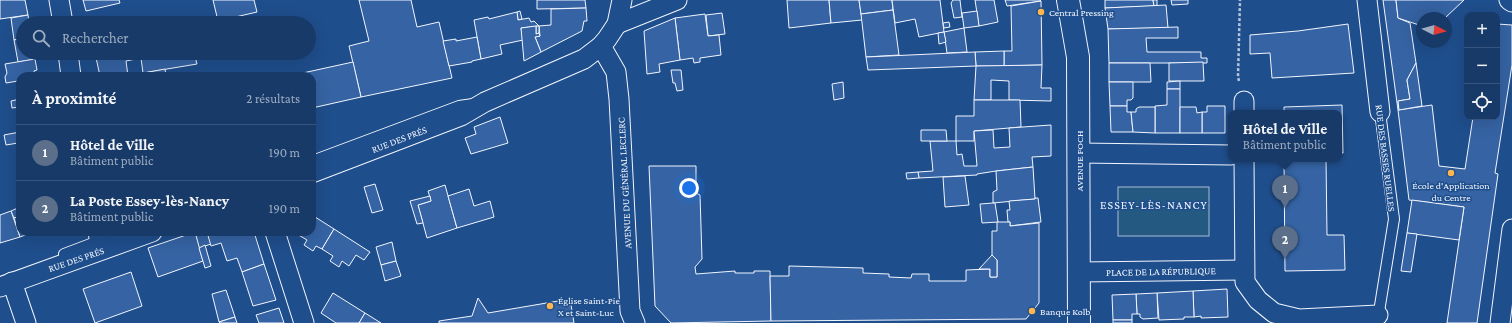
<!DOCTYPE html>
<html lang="fr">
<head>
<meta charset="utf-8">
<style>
	body { margin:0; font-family:"Crimson Pro",serif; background:#244571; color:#f1f3f6 }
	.controls { position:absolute; right:12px; top:12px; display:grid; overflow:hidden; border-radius:8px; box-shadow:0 4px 16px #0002 }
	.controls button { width:36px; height:36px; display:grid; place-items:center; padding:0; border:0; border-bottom:1px solid #36547d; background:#173a69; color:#f1f3f6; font:20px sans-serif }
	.compass { position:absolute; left:1416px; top:12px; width:36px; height:36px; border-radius:50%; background:#173a69; box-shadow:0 4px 16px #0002; rotate:96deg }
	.you { position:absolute; left:689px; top:188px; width:14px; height:14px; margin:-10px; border:3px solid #fff; border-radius:50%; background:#1a73e8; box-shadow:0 0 0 6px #1a73e833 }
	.badge { display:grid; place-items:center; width:26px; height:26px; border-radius:50%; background:#d6ab8b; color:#fff; font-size:13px; font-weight:700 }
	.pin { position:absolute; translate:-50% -33px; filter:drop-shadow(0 1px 2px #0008) }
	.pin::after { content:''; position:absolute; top:21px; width:14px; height:12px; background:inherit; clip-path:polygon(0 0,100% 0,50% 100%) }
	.popup { position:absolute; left:1228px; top:110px; width:114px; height:52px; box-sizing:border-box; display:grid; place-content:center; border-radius:8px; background:#173a69; filter:drop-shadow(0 1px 3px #0005); font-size:13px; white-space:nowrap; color:#9eadc0 }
	.popup b { font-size:15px; color:#f1f3f6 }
	.popup::after { content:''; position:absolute; left:50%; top:100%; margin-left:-8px; border:8px solid transparent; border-top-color:#173a69 }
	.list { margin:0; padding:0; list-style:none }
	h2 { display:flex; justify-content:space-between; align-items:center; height:52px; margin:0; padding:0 16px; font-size:17px }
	h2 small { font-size:13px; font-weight:400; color:#9eadc0 }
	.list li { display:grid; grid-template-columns:26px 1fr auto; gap:12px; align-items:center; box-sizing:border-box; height:56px; padding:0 16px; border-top:1px solid #36547d }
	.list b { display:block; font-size:15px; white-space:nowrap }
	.list p { margin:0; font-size:13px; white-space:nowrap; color:#9eadc0 }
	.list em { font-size:13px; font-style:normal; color:#9eadc0 }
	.icon { flex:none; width:22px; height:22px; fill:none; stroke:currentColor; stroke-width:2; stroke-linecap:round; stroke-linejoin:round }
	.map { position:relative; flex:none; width:1512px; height:323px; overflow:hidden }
	.search { position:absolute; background:#173a69; box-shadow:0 4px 16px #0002; left:16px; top:16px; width:300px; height:44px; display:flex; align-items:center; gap:10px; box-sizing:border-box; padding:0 14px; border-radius:22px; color:#9eadc0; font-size:15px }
	.panel { position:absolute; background:#173a69; box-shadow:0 4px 16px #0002; left:16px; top:72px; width:300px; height:164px; border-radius:12px }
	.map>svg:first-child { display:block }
	.green { fill:#245a82; stroke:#a8bbd7 }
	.building { fill:#3563a3; stroke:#f2f6ff }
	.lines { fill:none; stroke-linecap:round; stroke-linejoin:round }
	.service-casing { stroke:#f2f6ff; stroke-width:12 }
	.minor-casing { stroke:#f2f6ff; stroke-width:21 }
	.tertiary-casing { stroke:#f2f6ff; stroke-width:24 }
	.path { stroke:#b3c4dc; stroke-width:2.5; stroke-dasharray:3 2; stroke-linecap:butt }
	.service { stroke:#1f4e8c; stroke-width:10 }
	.minor { stroke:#1f4e8c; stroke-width:19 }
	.tertiary { stroke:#1f4e8c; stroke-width:22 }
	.poi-dot { fill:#ffb74d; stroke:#1f4e8c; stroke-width:1.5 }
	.labels { text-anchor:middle; stroke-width:3; stroke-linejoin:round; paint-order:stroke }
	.poi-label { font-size:10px; fill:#f2f6ff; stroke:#1f4e8c; text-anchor:start }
	.street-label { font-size:10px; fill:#f2f6ff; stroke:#1f4e8c }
	.quarter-label { font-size:12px; letter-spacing:1px; fill:#f2f6ff; stroke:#1f4e8c }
</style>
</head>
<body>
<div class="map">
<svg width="1512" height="323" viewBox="0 0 1512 323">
	<rect width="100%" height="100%" fill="#1f4e8c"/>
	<rect class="green" x="1118" y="187" width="91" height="49"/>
	<g class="building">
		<polygon points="0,0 25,0 28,15 0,19"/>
		<polygon points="83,0 119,0 120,3 86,11"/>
		<polygon points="213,0 254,0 257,12 218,21"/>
		<polygon points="359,0 411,0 417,27 439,22 452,78 361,97 349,46 369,41"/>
		<polygon points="537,0 585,0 586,8 537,9"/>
		<polygon points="787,0 829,0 831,23 789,28"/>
		<polygon points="829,0 859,0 862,20 831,23"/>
		<polygon points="859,0 892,0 893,10 861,14"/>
		<polygon points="892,0 940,0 944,32 919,37 915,19 895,23"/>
		<polygon points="953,0 960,0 962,17 954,18 951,3"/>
		<polygon points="975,0 994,0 998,22 979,26"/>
		<polygon points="1005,0 1040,0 1041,1 1007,6"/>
		<polygon points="1105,0 1153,0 1154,6 1105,8"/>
		<polygon points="1153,0 1157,0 1157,6 1154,6"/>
		<polygon points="1171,0 1188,0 1188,4 1172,5"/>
		<polygon points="1383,0 1396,0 1398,18 1410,23 1416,63 1407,80 1410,99 1398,101 1399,110 1398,110"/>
		<polygon points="1396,0 1464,0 1445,18 1422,18 1422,26 1398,18"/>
		<polygon points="1041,1 1042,65 1004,66 1004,51 1012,51 1011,6"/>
		<polygon points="1166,5 1168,28 1108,29 1105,8"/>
		<polygon points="586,8 587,21 584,21 582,31 541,52 535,37 540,36 539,26 551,25 551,9"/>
		<polygon points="893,10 899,55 866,57 861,14"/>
		<polygon points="520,11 522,19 518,20 517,12"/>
		<polygon points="977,11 979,26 964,28 962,13"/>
		<polygon points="517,12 518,20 529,18 531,22 534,21 539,26 521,28 523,40 500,45 502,54 481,59 474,20 488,17 489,19"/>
		<polygon points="722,13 725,34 708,36 706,15"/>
		<polygon points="705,14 708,36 719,35 721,55 700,58 700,62 694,63 693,58 680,60 675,18"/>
		<polygon points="28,15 29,23 23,23 23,38 14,40 11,18"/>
		<polygon points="675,18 680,60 659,64 660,72 647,74 644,31"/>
		<polygon points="949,22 950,27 944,28 943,23"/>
		<polygon points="1348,24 1354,73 1272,78 1270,53 1250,54 1250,35 1298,31"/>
		<polygon points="1497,24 1512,25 1512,65 1495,173 1498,174 1477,323 1447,323 1464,207 1409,200 1398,110 1432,105 1439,166 1465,169 1473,117 1497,117"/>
		<polygon points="536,26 539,26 539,33 536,34"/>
		<polygon points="536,26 536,34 539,33 540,36 535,37 541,52 524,61 521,28"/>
		<polygon points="1178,27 1178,38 1146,38 1147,52 1201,52 1201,58 1207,58 1207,63 1109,63 1108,29"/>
		<polygon points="964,28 967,52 947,53 944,32"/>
		<polygon points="944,32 946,42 939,44 938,33"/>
		<polygon points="477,37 481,59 472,61 472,62 449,66 443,41 456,39 456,41"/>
		<polygon points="23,38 23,53 34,53 35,59 18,62 14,40"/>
		<polygon points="1004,51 1004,66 976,66 975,52"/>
		<polygon points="975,52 976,66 868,70 866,57"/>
		<polygon points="95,53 194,53 197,64 143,73 141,58 126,61 128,76 100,76"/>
		<polygon points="35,59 37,70 34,71 35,76 20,76 20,83 19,84 18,81 6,83 5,77 7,73 5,64"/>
		<polygon points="353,62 361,97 312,108 312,76 289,76"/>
		<polygon points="1203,62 1204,81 1169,81 1169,63"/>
		<polygon points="1109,63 1150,63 1151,82 1109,82"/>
		<polygon points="1416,63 1422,106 1399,110 1398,101 1410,99 1407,80"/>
		<polygon points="1042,65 1041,88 1051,88 1051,101 1009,100 1009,81 991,80 991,100 974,100 976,66"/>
		<polygon points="165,69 166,76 133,76 133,75"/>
		<polygon points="671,70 681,70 683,90 677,91 675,83 673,83"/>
		<polygon points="1180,81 1180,89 1167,89 1167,82"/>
		<polygon points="843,82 844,98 834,100 832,84"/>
		<polygon points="1109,82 1133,82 1133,98 1131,100 1127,100 1127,106 1110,106"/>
		<polygon points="1167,89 1180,89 1180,133 1155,133 1155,106 1167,105"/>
		<polygon points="20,99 20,107 12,108 11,101"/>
		<polygon points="974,100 1020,100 1021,127 974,131 974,141 956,141 956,116 974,116"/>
		<polygon points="1342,105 1343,153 1339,153 1339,113 1284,113 1284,107"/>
		<polygon points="1110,106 1127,106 1127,112 1131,112 1133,132 1111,132"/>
		<polygon points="1207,106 1225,106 1225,133 1202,133 1202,112 1207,112"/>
		<polygon points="1139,107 1155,107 1155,133 1133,132 1131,112 1136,112 1136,109"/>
		<polygon points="1180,107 1196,107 1197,113 1202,112 1202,133 1180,133"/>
		<polygon points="500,117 508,143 471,154 465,138 476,134 474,127"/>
		<polygon points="1051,125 1051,156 1032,157 1033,167 996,171 977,174 977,175 919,178 918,172 933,171 930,141 956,141 957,155 962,154 964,166 977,166 974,131 993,130 994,148 1010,147 1009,128"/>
		<polygon points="921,130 946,130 947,141 921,141"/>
		<polygon points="20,132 20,154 18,143 6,145 4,135"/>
		<polygon points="1284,159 1326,159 1327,235 1344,235 1345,270 1285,271"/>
		<polygon points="649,166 696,166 696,193 700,195 702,259 695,267 696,274 735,271 735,273 754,273 754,271 770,271 771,321 671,323 655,306"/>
		<polygon points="1033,167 1035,199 993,203 993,192 997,190 996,171"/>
		<polygon points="918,172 919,178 907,179 906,173"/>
		<polygon points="965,176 969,205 945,207 943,177"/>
		<polygon points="375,184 383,210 372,213 364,187"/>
		<polygon points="445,185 457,228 427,238 418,205 431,201 428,191"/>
		<polygon points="469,189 474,206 490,201 494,217 457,228 448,196"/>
		<polygon points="430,196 431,201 418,205 423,223 417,224 410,201"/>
		<polygon points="1035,198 1038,198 1041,222 1010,226 1010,222 1008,222 1007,210 1010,210 1009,201 1035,199"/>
		<polygon points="1412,200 1464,207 1459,240 1407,233"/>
		<polygon points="993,203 995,203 998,222 982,223 980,204"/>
		<polygon points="20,207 20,216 14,218 11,211"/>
		<polygon points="11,211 20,237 0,243 0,215"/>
		<polygon points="312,215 334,229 322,249 316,246 313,251 304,245 307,240 295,233 312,232"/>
		<polygon points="20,216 20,232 33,232 20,237 14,218"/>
		<polygon points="997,222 1010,222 1010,226 1039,223 1039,303 1026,319 771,321 770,276 789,276 789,266 863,268 863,273 889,274 889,277 911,278 912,274 929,274 929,281 966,281 966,270 990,269 990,277 997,277 997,260 992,255 992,231 997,231"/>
		<polygon points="334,229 370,252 364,260 356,255 349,266 342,261 339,267 330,261 333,256 322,249"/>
		<polygon points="195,232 207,232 211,244 199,248"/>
		<polygon points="195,232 203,261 158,277 148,248"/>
		<polygon points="207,232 254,232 264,264 242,272 237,258 227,261 221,243 211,246"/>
		<polygon points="1407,233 1417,234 1411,272 1401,271"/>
		<polygon points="392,242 396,261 381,265 376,247"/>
		<polygon points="205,245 211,266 205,268 199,248"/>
		<polygon points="992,255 997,260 997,277 990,277 990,269 979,269"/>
		<polygon points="396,261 401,276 385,281 381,265"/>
		<polygon points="264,264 276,300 253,306 242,272"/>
		<polygon points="131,272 142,306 95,323 83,289"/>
		<polygon points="1227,289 1228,317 1201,318 1201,316 1194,317 1193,291"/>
		<polygon points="226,290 235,317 219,322 212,294"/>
		<polygon points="1193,291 1194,317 1184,317 1184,319 1159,320 1157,293"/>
		<polygon points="333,293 365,313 359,323 336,323 321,313"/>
		<polygon points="1157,293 1158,318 1143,319 1140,317 1140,314 1137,314 1136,294"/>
		<polygon points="1136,294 1137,314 1132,314 1132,320 1113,320 1112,295"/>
		<polygon points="478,298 488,313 570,299 574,323 439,323 439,321 472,316"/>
		<polygon points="279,308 284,323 259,323 256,315"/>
		<polygon points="365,313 381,323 359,323"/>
		<polygon points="235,317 237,323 220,323 219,322"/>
		<rect x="1113" y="320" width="19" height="3"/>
	</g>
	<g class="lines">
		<g class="service-casing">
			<g id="service">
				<polyline points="312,161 459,106 473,104"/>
				<polyline points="64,254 122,232"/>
				<polyline points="1378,318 1394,219 1380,112"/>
			</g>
		</g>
		<g class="minor-casing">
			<g id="minor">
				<polyline points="59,0 63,23"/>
				<polyline points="1367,0 1380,112"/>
				<polyline points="1509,0 1512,2"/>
				<polyline points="617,24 677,0"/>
				<polyline points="601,46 616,72 619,99 630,311 635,323"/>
				<polyline points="68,53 71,76"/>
				<polyline points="1244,101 1244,113"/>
				<polyline points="1079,153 1231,155"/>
				<polyline points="1244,159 1245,282 1258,300 1274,313 1299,319 1378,315"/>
				<polyline points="312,173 461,116 485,102 584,59 601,46 607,39 617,24 622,0"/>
				<polyline points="98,232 101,250"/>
				<polyline points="275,232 304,323"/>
				<polyline points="1079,272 1244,270"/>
				<polyline points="12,282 26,323"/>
				<polyline points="0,287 152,232"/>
				<polyline points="1500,323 1512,229"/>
			</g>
		</g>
		<g class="tertiary-casing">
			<polyline id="tertiary" points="1068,0 1078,57 1079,323"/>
		</g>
		<polyline class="path" points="1239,81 1238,77 1240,0"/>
		<use href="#service" class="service"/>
		<use href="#minor" class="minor"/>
		<use href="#tertiary" class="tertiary"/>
	</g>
	<g class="poi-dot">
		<circle cx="1041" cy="12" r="4"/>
		<circle cx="1451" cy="173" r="4"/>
		<circle cx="550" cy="306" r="4"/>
		<circle cx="1032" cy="311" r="4"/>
	</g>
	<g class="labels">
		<g class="poi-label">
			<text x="1049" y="16">Central Pressing</text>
			<text x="1451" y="189" text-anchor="middle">École d'Application<tspan x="1451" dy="12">du Centre</tspan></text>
			<text x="558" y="304">Église Saint-Pie<tspan x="558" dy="12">X et Saint-Luc</tspan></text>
			<text x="1040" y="315">Banque Kolb</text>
		</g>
		<g class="street-label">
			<text transform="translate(399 139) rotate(-21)" y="4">RUE DES PRÉS</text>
			<text transform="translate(1386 158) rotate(83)" y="4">RUE DES BASSES RUELLES</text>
			<text transform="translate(1079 161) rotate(-90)" y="4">AVENUE FOCH</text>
			<text transform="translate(624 183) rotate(-93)" y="4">AVENUE DU GÉNÉRAL LECLERC</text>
			<text transform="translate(76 259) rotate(-19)" y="4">RUE DES PRÉS</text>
			<text transform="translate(1161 271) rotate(-1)" y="4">PLACE DE LA RÉPUBLIQUE</text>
		</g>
		<g class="quarter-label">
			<text x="1154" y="209">ESSEY-LÈS-NANCY</text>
		</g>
	</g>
</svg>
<div class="controls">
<button>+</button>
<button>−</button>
<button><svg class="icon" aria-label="locate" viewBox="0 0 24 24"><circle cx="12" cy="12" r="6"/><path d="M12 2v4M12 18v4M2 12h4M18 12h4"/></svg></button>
</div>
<svg class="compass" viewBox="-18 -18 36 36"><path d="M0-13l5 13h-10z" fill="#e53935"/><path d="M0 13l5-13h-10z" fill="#9eadc0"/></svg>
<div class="you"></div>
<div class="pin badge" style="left:1285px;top:208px;background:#5c6f8a">1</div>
<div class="popup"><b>Hôtel de Ville</b>Bâtiment public</div>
<div class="pin badge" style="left:1285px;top:259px;background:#5c6f8a">2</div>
<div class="search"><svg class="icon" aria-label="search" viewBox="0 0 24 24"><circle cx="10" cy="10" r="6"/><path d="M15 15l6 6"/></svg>Rechercher</div>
<section class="panel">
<h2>À proximité<small>2 résultats</small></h2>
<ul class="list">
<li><span class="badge" style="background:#5c6f8a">1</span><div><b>Hôtel de Ville</b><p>Bâtiment public</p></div><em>190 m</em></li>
<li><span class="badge" style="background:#5c6f8a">2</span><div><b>La Poste Essey-lès-Nancy</b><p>Bâtiment public</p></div><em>190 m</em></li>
</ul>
</section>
</div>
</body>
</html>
